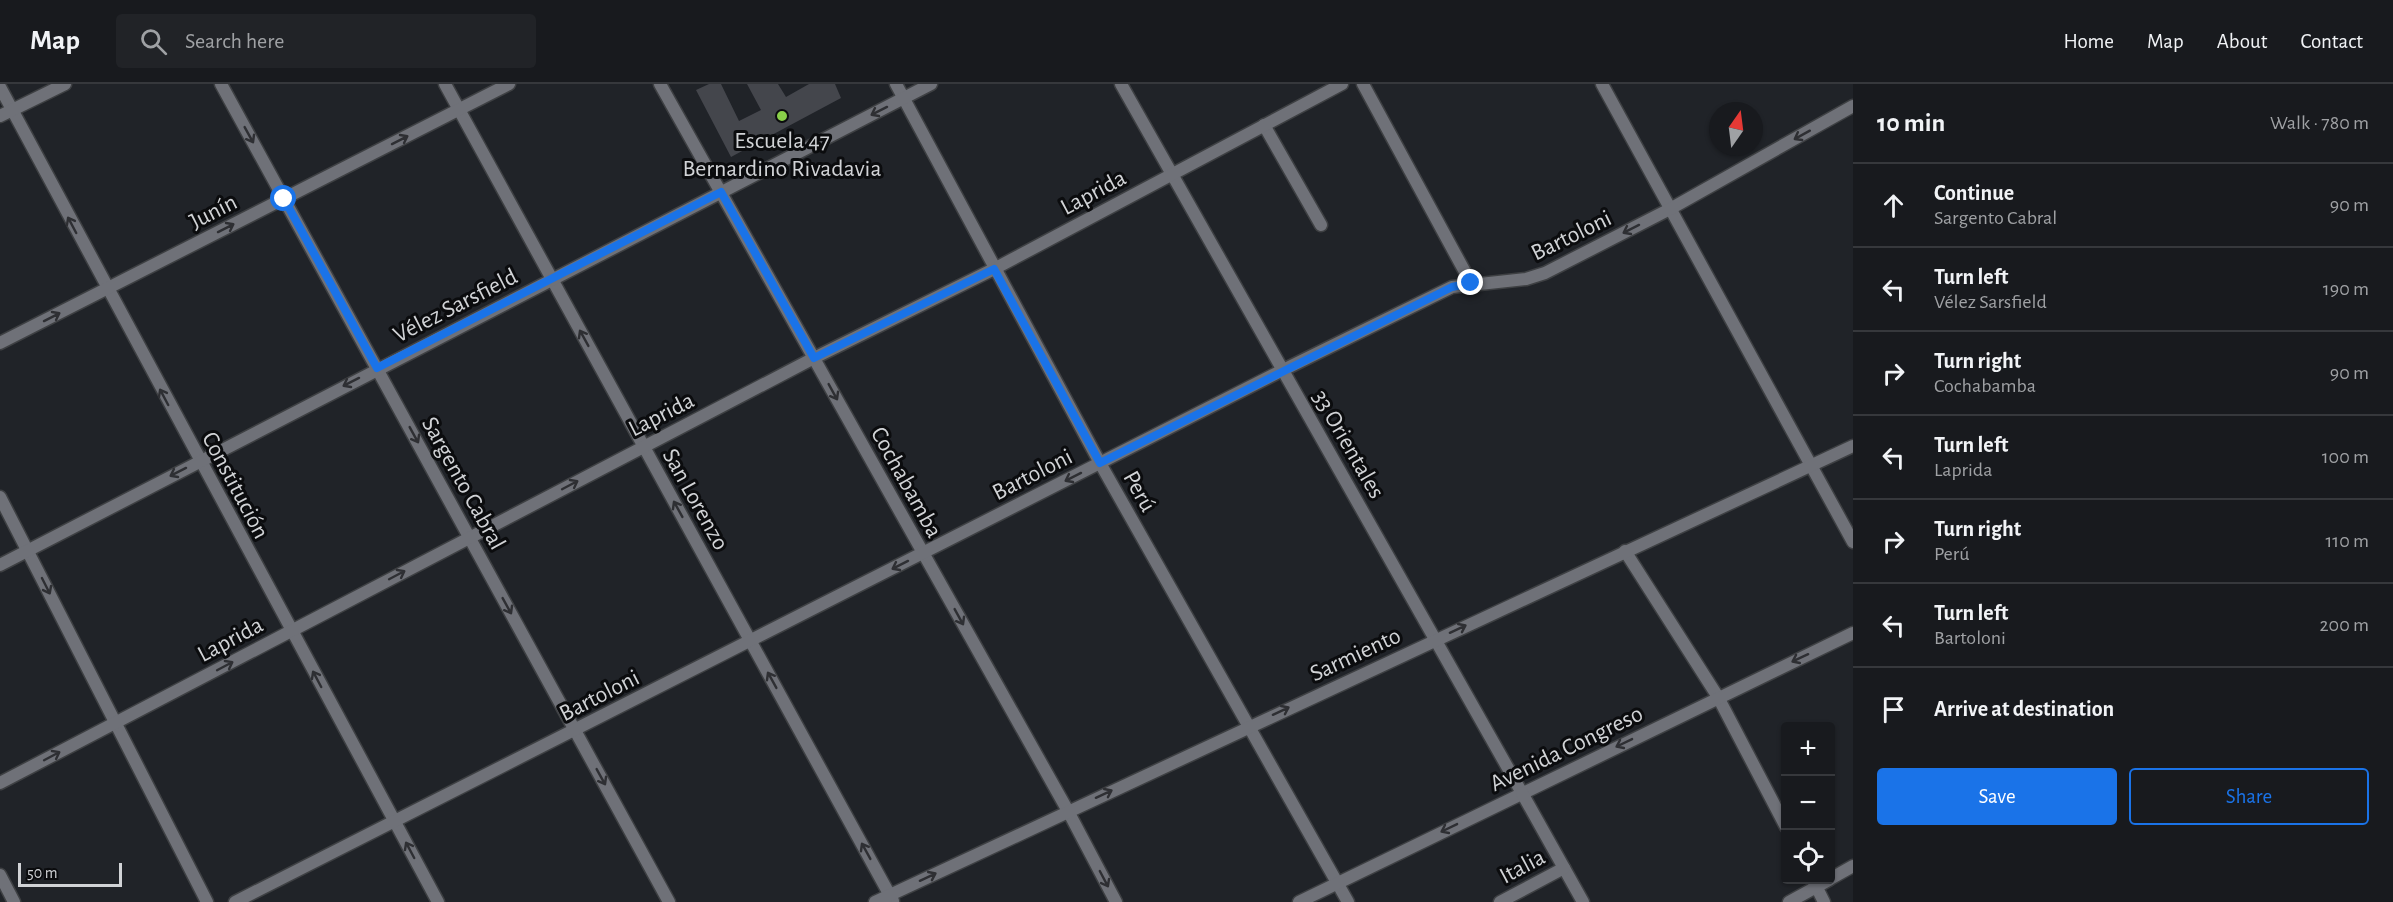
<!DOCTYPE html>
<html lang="en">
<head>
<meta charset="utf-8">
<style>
	body { margin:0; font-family:"Alegreya Sans",sans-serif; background:#212327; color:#f1f3f6 }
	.controls { position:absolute; right:18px; bottom:18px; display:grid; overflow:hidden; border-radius:6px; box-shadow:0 2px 4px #0004 }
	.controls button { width:54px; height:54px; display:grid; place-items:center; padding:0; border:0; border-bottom:2px solid #36383c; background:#181a1e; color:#f1f3f6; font:30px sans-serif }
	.compass { position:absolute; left:1709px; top:18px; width:54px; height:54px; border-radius:50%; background:#181a1e; box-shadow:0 2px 4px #0004; rotate:14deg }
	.scale { position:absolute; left:18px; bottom:15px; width:104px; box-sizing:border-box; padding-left:6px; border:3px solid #d1d3d6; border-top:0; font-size:16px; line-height:21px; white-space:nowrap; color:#d1d3d6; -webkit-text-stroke:4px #0b0c0e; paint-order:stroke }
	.stop { position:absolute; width:18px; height:18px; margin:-14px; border:4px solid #1a73e8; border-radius:50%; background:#fff }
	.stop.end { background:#1a73e8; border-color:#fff; box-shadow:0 2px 6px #0008 }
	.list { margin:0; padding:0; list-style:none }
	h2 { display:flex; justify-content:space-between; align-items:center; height:78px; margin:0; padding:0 24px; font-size:26px }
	h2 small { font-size:20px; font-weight:400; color:#9fa1a4 }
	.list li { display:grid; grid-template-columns:39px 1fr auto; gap:18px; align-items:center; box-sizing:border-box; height:84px; padding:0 24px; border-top:2px solid #36383c }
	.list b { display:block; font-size:22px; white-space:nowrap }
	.list p { margin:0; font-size:20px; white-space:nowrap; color:#9fa1a4 }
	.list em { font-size:20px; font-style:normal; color:#9fa1a4 }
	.actions { display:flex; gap:12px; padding:18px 24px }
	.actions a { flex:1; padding:14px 0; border:2px solid #1a73e8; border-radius:6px; text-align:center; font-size:21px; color:#1a73e8 }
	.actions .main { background:#1a73e8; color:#fff }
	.icon { flex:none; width:33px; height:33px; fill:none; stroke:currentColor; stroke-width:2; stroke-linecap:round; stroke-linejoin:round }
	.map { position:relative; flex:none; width:1853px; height:818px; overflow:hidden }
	header { display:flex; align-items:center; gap:36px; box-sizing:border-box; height:84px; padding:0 30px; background:#181a1e; border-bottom:2px solid #36383c }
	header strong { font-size:28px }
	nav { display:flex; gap:33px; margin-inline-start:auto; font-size:21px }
	.search { width:420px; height:54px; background:#212327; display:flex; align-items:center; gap:15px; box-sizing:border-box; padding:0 21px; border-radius:6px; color:#9fa1a4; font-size:22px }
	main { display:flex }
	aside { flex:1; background:#181a1e }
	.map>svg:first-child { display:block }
	.building { fill:#44464c }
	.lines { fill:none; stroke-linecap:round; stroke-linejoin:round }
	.minor-casing { stroke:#3e4043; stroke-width:15 }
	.tertiary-casing { stroke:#3e4043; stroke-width:15 }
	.minor { stroke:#6f7178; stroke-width:12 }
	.tertiary { stroke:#6f7178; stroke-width:12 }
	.oneway { stroke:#2e2f33 }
	.route { stroke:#1a73e8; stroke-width:8 }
	.poi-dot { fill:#89cf49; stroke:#0b0c0e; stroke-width:2 }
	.labels { text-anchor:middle; stroke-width:6; stroke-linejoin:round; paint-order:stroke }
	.poi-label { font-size:24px; fill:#d1d3d6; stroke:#0b0c0e }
	.street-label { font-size:24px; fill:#d1d3d6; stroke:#0b0c0e }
</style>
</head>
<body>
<header>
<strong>Map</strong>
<div class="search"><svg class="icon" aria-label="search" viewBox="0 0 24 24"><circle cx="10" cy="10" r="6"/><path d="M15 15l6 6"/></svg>Search here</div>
<nav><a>Home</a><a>Map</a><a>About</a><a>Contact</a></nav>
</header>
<main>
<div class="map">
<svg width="1853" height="818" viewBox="0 0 1853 818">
	<rect width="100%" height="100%" fill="#202328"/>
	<polygon class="building" points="709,0 721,0 739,37 761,26 747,0 778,0 786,13 809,0 835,0 841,14 731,73 696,6"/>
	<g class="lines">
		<g class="minor-casing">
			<g id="minor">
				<polyline points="221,0 669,818"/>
				<polyline points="445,0 893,817"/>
				<polyline points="660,0 1068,727 1116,818"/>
				<polyline points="896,0 1100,379 1348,818"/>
				<polyline points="1121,0 1522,709"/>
				<polyline points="1363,0 1471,199"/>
				<polyline points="1602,0 1853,458"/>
				<polyline points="0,3 438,818"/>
				<polyline points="0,32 65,0"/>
				<polyline points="1264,41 1321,141"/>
				<polyline points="0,259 509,0"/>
				<polyline points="0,413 207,818"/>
				<polyline points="1625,467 1718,613 1786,743"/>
				<polyline points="0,481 931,0"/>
				<polyline points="0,699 814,274 994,185 1342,0"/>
				<polyline points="1564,784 1583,818"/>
				<polyline points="0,791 14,818"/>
				<polyline points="1830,795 1853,782"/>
				<polyline points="1814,798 1824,818"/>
				<polyline points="235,818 1283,286 1452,203 1526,195 1545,189 1670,125 1853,22"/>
				<polyline points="875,818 1853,362"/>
				<polyline points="1789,818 1829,796"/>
			</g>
		</g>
		<g class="tertiary-casing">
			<g id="tertiary">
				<polyline points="1299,818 1853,549"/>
				<polyline points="1500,818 1564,784 1522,709"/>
			</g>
		</g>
		<use href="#minor" class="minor"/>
		<use href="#tertiary" class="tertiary"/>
	</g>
	<defs><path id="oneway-shaft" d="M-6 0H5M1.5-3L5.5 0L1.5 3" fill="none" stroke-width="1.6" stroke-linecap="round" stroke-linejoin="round" transform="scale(1.5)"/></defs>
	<g class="oneway">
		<use href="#oneway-shaft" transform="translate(879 27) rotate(153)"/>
		<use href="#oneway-shaft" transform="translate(249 51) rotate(61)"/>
		<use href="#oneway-shaft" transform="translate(1802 51) rotate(151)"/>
		<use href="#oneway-shaft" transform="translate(400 56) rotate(-27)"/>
		<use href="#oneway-shaft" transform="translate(72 141) rotate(-118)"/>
		<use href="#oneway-shaft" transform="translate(226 144) rotate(-27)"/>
		<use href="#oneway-shaft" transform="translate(1631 145) rotate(153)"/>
		<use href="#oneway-shaft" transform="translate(52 233) rotate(-27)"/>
		<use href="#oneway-shaft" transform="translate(584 254) rotate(-119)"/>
		<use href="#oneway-shaft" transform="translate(351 298) rotate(153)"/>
		<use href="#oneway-shaft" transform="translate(833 308) rotate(61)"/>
		<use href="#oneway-shaft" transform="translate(164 313) rotate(-118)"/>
		<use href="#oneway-shaft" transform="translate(414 351) rotate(61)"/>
		<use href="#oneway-shaft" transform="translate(178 388) rotate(153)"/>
		<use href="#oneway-shaft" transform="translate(1073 393) rotate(153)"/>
		<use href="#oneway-shaft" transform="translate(570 401) rotate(-28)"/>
		<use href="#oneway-shaft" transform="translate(678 425) rotate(-119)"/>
		<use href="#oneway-shaft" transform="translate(900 481) rotate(153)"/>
		<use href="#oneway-shaft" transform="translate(397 491) rotate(-28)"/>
		<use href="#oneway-shaft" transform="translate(46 502) rotate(63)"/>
		<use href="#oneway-shaft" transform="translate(507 522) rotate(61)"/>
		<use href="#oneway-shaft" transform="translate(959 533) rotate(61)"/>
		<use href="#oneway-shaft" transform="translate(1458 545) rotate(-25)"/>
		<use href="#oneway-shaft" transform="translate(1800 574) rotate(155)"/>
		<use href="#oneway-shaft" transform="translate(225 582) rotate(-28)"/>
		<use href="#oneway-shaft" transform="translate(317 595) rotate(-118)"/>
		<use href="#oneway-shaft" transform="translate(772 596) rotate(-119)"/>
		<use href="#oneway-shaft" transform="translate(1281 627) rotate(-25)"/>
		<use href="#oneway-shaft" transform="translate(1624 659) rotate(154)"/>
		<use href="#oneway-shaft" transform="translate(52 672) rotate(-28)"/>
		<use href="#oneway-shaft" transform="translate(601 693) rotate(61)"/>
		<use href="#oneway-shaft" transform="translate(1104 710) rotate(-25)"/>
		<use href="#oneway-shaft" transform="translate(1449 744) rotate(154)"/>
		<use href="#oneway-shaft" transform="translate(410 766) rotate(-118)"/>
		<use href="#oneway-shaft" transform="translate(866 767) rotate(-119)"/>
		<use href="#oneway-shaft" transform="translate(928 793) rotate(-25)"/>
		<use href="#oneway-shaft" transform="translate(1104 795) rotate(62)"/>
	</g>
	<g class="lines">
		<polyline class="route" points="284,115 377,284 721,108 814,274 994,185 1100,379 1452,203 1471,199"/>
	</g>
	<circle class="poi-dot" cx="782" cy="32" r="6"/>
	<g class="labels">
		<g class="poi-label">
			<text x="782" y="64">Escuela 47<tspan x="782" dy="28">Bernardino Rivadavia</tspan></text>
		</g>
		<g class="street-label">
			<text transform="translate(1093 108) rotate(-28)" y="8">Laprida</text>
			<text transform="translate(213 127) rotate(-27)" y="8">Junín</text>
			<text transform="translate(1571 151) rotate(-26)" y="8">Bartoloni</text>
			<text transform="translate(455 221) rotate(-27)" y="8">Vélez Sarsfield</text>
			<text transform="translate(661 330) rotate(-27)" y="8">Laprida</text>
			<text transform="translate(1349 360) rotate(60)" y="8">33 Orientales</text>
			<text transform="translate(1032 390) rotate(-27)" y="8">Bartoloni</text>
			<text transform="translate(907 398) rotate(61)" y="8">Cochabamba</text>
			<text transform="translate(464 399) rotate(61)" y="8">Sargento Cabral</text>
			<text transform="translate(236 401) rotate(62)" y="8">Constitución</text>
			<text transform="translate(1140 407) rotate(61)" y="8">Perú</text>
			<text transform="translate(696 415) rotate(61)" y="8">San Lorenzo</text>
			<text transform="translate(230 555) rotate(-28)" y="8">Laprida</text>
			<text transform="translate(1355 570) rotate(-25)" y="8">Sarmiento</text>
			<text transform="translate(599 611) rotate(-27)" y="8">Bartoloni</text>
			<text transform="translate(1566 664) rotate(-26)" y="8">Avenida Congreso</text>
			<text transform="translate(1522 782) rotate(-28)" y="8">Italia</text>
		</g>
	</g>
</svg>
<div class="controls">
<button>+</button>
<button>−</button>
<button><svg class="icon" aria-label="locate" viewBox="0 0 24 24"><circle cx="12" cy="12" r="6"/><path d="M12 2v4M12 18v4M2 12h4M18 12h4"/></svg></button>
</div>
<svg class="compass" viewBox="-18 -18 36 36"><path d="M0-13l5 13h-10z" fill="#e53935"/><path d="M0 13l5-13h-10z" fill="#9fa1a4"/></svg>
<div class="scale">50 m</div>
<div class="stop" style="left:284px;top:115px"></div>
<div class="stop end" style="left:1471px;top:199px"></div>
</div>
<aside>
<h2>10 min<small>Walk · 780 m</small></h2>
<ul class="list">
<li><svg class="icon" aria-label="ahead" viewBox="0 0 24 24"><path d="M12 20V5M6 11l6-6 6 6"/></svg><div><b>Continue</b><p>Sargento Cabral</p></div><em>90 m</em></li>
<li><svg class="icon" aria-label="left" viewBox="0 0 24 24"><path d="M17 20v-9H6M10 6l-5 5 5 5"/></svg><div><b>Turn left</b><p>Vélez Sarsfield</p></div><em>190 m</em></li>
<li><svg class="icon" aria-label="right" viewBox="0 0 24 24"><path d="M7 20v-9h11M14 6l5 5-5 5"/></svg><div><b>Turn right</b><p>Cochabamba</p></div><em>90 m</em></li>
<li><svg class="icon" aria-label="left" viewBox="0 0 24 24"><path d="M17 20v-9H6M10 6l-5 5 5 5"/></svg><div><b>Turn left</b><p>Laprida</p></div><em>100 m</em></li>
<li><svg class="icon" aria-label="right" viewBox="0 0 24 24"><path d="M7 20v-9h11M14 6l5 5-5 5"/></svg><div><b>Turn right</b><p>Perú</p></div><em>110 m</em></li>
<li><svg class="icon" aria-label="left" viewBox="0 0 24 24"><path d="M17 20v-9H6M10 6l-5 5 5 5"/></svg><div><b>Turn left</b><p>Bartoloni</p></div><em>200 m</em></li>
<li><svg class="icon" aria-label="arrive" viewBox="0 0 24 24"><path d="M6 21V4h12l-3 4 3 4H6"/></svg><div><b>Arrive at destination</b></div></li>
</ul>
<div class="actions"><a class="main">Save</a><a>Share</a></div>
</aside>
</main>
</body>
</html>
